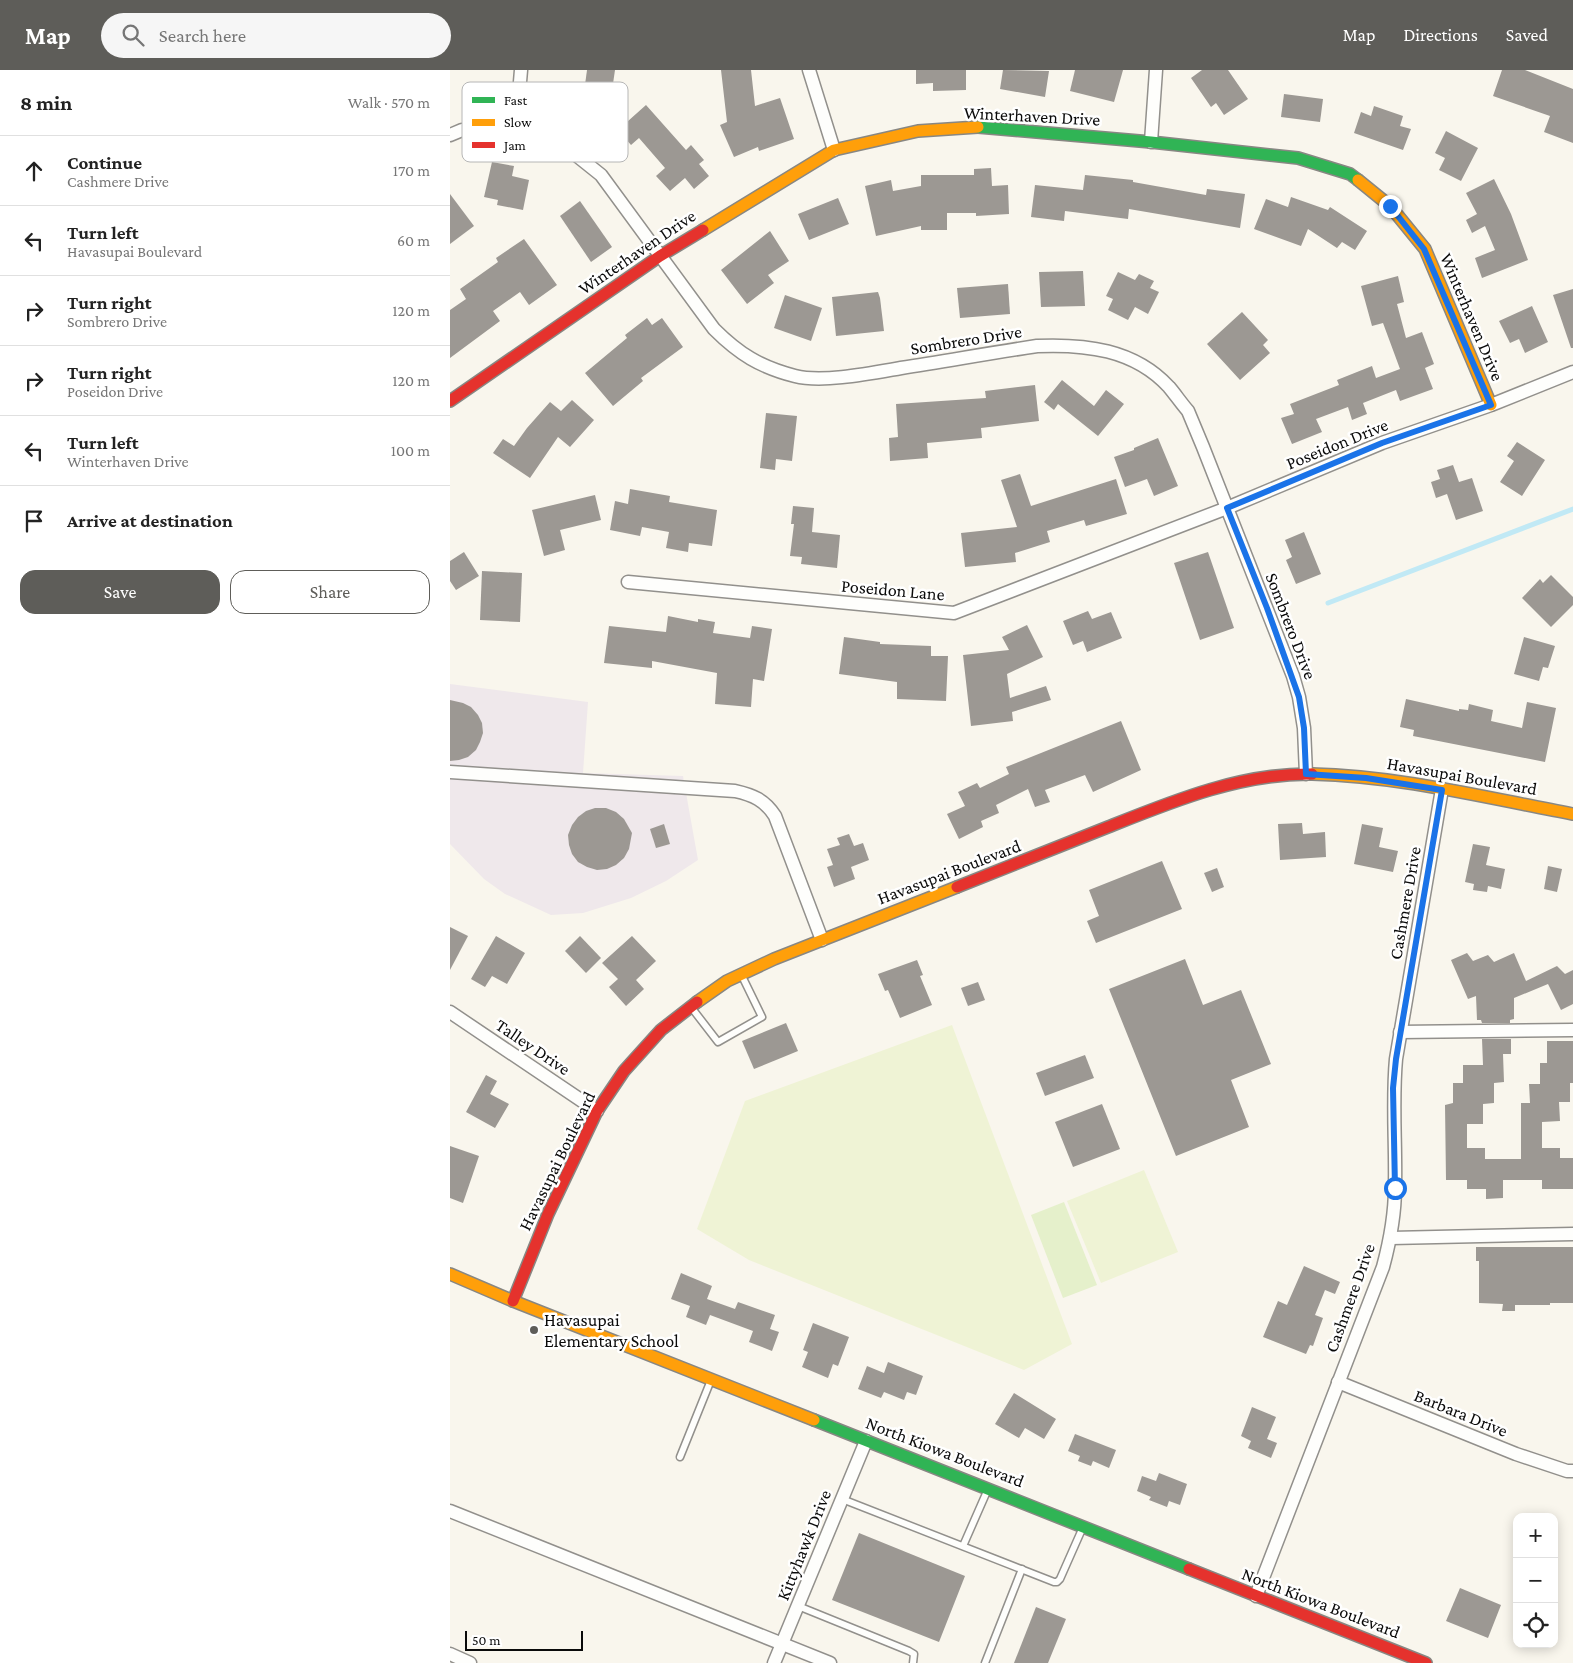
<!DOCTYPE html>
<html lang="en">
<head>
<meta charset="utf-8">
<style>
	body { margin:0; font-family:"Crimson Pro",serif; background:#f6f6f6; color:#222 }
	.controls { position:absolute; right:15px; bottom:15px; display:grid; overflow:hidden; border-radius:10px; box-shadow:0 2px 12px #0003 }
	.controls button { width:45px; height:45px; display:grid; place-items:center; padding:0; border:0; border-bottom:1px solid #e0e0e0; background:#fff; color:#222; font:25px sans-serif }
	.scale { position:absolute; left:15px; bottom:12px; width:118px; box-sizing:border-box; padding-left:5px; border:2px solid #0a0a0a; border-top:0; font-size:14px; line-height:18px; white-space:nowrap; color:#0a0a0a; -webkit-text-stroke:4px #fff; paint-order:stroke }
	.stop { position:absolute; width:15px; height:15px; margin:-11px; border:4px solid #1a73e8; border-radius:50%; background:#fff }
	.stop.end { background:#1a73e8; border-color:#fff; box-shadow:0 1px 5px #0008 }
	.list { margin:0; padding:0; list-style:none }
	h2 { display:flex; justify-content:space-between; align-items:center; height:65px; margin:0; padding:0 20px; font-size:21px }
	h2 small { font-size:16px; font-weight:400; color:#767676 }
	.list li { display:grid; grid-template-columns:32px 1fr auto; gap:15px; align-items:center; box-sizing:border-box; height:70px; padding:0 20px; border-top:1px solid #e0e0e0 }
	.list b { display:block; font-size:19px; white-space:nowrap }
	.list p { margin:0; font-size:16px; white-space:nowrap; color:#767676 }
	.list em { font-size:16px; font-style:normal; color:#767676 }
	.actions { display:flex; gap:10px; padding:15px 20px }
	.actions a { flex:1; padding:11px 0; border:1px solid #5e5d59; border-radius:15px; text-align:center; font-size:18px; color:#5e5d59 }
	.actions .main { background:#5e5d59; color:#fff }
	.icon { flex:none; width:28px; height:28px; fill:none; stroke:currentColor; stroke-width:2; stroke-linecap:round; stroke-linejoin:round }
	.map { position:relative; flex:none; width:1123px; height:1593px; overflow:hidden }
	header { display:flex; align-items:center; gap:30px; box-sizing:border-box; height:70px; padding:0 25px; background:#5e5d59; color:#fff }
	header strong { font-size:24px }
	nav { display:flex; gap:28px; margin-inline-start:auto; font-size:18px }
	.search { width:350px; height:45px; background:#f6f6f6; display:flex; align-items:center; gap:12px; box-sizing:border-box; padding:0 18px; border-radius:28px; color:#767676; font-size:19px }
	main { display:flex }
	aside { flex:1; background:#fff }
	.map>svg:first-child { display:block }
	.industrial { fill:#efe8eb }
	.green { fill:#e5f0cb }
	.pitch { fill:#eff3d5 }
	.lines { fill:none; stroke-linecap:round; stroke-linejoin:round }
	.stream { stroke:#c1e9f5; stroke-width:5 }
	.building { fill:#9c9893 }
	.lane-casing { stroke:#92908c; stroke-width:9 }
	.street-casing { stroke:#92908c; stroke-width:15 }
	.fast-casing { stroke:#888783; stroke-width:14 }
	.slow-casing { stroke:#888783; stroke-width:14 }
	.jam-casing { stroke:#888783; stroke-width:14 }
	.lane { stroke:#fefefc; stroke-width:6 }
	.street { stroke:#fefefc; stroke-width:12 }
	.fast { stroke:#30b455; stroke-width:11 }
	.slow { stroke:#ff9f0a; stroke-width:11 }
	.jam { stroke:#e5322d; stroke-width:11 }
	.route { stroke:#1a73e8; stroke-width:6 }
	.poi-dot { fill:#5e5d59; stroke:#fff; stroke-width:2 }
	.labels { text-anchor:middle; stroke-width:5; stroke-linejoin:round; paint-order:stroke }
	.street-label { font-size:18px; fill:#0a0a0a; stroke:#fff }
	.poi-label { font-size:18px; fill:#0a0a0a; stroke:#fff; text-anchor:start }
	.key { fill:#fff; stroke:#b6b6b6; stroke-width:1 }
	.key-label { font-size:14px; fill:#0a0a0a }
</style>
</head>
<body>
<header>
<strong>Map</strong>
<div class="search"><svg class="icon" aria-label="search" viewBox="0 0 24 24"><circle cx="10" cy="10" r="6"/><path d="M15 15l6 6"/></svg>Search here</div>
<nav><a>Map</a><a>Directions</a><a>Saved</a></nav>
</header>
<main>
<aside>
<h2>8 min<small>Walk · 570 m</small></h2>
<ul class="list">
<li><svg class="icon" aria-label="ahead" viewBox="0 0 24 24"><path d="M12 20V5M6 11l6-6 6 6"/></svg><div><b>Continue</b><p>Cashmere Drive</p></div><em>170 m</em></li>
<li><svg class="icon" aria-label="left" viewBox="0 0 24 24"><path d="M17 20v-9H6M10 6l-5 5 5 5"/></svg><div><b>Turn left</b><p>Havasupai Boulevard</p></div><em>60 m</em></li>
<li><svg class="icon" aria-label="right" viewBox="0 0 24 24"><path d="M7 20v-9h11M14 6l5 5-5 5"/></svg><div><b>Turn right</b><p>Sombrero Drive</p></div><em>120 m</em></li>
<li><svg class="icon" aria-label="right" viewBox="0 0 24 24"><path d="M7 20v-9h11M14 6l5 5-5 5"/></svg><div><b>Turn right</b><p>Poseidon Drive</p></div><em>120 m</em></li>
<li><svg class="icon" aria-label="left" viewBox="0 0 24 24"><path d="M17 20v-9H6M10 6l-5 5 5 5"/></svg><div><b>Turn left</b><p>Winterhaven Drive</p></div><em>100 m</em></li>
<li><svg class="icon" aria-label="arrive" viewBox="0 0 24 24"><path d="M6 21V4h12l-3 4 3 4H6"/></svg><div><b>Arrive at destination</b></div></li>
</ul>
<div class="actions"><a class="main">Save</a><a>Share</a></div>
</aside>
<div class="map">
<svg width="1123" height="1593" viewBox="0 0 1123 1593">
	<rect width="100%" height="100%" fill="#f9f6ed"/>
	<polygon class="industrial" points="0,614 138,632 133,703 233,706 248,790 216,811 181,828 133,843 101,845 55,824 34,809 0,774"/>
	<polygon class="green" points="614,1132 647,1215 613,1228 581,1145"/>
	<g class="pitch">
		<polygon points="502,955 622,1274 574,1300 299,1190 247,1159 295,1031"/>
		<polygon points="694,1100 728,1182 651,1213 617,1131"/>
	</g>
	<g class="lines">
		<polyline class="stream" points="878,533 1123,439"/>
	</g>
	<g class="building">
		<polygon points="137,0 165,0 159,41 132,37"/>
		<polygon points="271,0 301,0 305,36 330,28 344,69 309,81 308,77 284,87 270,55 277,52"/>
		<polygon points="466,0 516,0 516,20 483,21 483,13 466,14"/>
		<polygon points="553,0 599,1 595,27 550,19"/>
		<polygon points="625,0 673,0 664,32 620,21"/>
		<polygon points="752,0 778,0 798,29 774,45 766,33 761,37 741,8"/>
		<polygon points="1052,0 1075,0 1123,19 1123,73 1094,62 1100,46 1043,26"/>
		<polygon points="834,24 873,29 870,52 831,47"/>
		<polygon points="196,35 236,80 241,75 254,90 249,94 259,106 244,119 235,108 220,121 206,106 215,98 189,68 181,75 168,60"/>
		<polygon points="924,36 953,46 950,56 961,59 953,80 904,63 911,42 921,46"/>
		<polygon points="996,61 1028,78 1011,111 989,100 995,88 985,83"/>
		<polygon points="42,92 64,96 62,106 79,110 73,140 47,135 48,130 34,127"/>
		<polygon points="541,98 542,116 558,115 559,144 526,146 526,143 497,143 497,160 471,160 471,156 426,166 415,116 441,110 443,121 471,116 471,105 524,105 524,99"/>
		<polygon points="635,105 683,110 683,112 756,125 757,119 795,124 790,158 679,139 678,149 615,141 614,151 581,147 585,115 633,120"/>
		<polygon points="1044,109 1061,144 1078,190 1032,208 1025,188 1045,180 1035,156 1022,163 1016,150 1027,144 1016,123"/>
		<polygon points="0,124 24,156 0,174"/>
		<polygon points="841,127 878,140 880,137 917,161 905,180 892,172 887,178 858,159 851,176 804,159 816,129 838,137"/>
		<polygon points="388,128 399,154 359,170 348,144"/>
		<polygon points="130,131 162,177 141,192 110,146"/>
		<polygon points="320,161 339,191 318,205 324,213 297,234 271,200"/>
		<polygon points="74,169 107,215 79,235 70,222 43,241 50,251 0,288 0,240 16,229 10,219 48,192 46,188"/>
		<polygon points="633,201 635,236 591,237 589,202"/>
		<polygon points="668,202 685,210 689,204 704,211 700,218 709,222 698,244 685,237 678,250 658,240 663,229 656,226"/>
		<polygon points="948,206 954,232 947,234 956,268 972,262 984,294 975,298 983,319 950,331 946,320 913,333 917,344 902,350 898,337 866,349 872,362 842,374 831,348 844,344 840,334 889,315 887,310 922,296 926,308 950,299 933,253 922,256 911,216"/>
		<polygon points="558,214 560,244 510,248 507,218"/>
		<polygon points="1123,219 1123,278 1121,278 1103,225"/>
		<polygon points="428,222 430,228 434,261 386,266 382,227"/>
		<polygon points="335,225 372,238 361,271 324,258"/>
		<polygon points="1082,236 1098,272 1075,283 1069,269 1060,273 1049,251"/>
		<polygon points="792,242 818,270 813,275 820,283 790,310 757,274"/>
		<polygon points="197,248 202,255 212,248 233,277 191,308 193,311 163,336 135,303 177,268 175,265"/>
		<polygon points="612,310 644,336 656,320 674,334 648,366 608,334 604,340 594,332"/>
		<polygon points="585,315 589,351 531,358 532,368 477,373 478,388 440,391 439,368 448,367 446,334 536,328 535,321"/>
		<polygon points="122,330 144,350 120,377 108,367 80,408 43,383 53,369 64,376 77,358 100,332 111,341"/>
		<polygon points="316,343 347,346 342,391 326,389 325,400 310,398"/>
		<polygon points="708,368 728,416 704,426 697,409 675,417 664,387 684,380 684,378"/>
		<polygon points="1067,372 1095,390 1072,426 1050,412 1064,391 1057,386"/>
		<polygon points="1003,395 1009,412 1022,408 1033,441 1006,450 997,424 986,428 981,412 990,409 987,400"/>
		<polygon points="570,404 581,436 666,409 677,444 636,456 634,450 597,461 600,472 565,483 566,492 515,497 511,463 567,457 551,410"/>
		<polygon points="180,419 220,426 219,432 267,440 262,476 239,473 238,482 216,478 219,462 192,457 190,466 160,460 165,431 178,434"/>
		<polygon points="145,425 151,450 110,460 115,480 94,486 82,440"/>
		<polygon points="343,436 364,438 362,462 390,465 387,498 351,494 352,487 340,486 344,454 341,454"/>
		<polygon points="854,462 871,504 846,514 836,490 842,487 835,470"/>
		<polygon points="14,482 29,506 6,520 0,511 0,491"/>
		<polygon points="758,482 784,558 750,570 724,493"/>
		<polygon points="32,501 72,503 70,552 30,550"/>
		<polygon points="1101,505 1123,527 1123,535 1101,557 1072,528 1090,509 1093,513"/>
		<polygon points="638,541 642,549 661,542 672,568 637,582 633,571 623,575 613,551"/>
		<polygon points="218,546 248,552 248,549 265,552 263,563 300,568 302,556 322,559 314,611 303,609 301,637 265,634 267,603 202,591 202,598 154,593 159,556 216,562"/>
		<polygon points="577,555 593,587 557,604 560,628 596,616 601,630 562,642 563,651 521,656 513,585 559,580 552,567"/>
		<polygon points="394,567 430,572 430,574 481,576 481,586 498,586 496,631 447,629 447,612 389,604"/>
		<polygon points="1074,567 1105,576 1098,598 1093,597 1089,611 1064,604"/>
		<polygon points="956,629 1009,641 1009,639 1018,640 1019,634 1043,640 1041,651 1072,658 1077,632 1106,638 1095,692 963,666 964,660 950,657"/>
		<polygon points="0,630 13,633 21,637 28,645 32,653 33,663 30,672 26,680 18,687 9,690 0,691"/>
		<polygon points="671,651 691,700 643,722 635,705 595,720 600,732 585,737 578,719 546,735 549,743 531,751 533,757 509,769 497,744 515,736 508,722 527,713 530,718 559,704 556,697"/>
		<polygon points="145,738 156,738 166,742 174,749 182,763 179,779 174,788 166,795 157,799 147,800 137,797 128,792 122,784 119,775 118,765 122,755 128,747 136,741"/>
		<polygon points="852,753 853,764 875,762 876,787 830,790 828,754"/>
		<polygon points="214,754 220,774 206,778 200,759"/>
		<polygon points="912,754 933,758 929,777 948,781 943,802 904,794"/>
		<polygon points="399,764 404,776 413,773 419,790 401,797 405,809 384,817 377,797 383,795 377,779 390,775 387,768"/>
		<polygon points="1023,774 1040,777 1036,795 1055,799 1051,819 1038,816 1037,822 1023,820 1024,814 1015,812"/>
		<polygon points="712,791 732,839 646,873 637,851 649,846 639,820"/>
		<polygon points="1098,796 1112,799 1107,822 1094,819"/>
		<polygon points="767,798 774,817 762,822 754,803"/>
		<polygon points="0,857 18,866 0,900"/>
		<polygon points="46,866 75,883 57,914 42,906 35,917 21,909"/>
		<polygon points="130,866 151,888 136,903 115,881"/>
		<polygon points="182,866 206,891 186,910 194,919 176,936 159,917 168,909 152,893"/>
		<polygon points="1017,883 1023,891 1038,885 1044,892 1064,883 1076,911 1107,896 1115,904 1123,900 1123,934 1111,940 1098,914 1064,928 1064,949 1060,950 1060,953 1032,953 1031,950 1027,950 1026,926 1018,929 1001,890"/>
		<polygon points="735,889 753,935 791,920 821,994 781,1010 799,1057 726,1086 659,919"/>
		<polygon points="467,890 473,905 470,906 482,935 450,948 438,920 435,921 428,904"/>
		<polygon points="528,912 535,930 518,936 511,918"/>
		<polygon points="336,953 348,981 304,999 292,971"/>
		<polygon points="1032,969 1061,969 1061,984 1053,984 1054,1012 1044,1013 1044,1033 1033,1034 1033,1054 1017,1054 1017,1078 1035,1078 1035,1089 1071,1089 1071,1033 1080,1033 1079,1014 1090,1014 1090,993 1097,993 1097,971 1123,971 1123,1013 1120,1013 1120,1032 1109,1032 1110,1051 1092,1052 1092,1078 1110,1078 1110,1088 1123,1088 1123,1119 1092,1119 1092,1110 1053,1110 1053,1128 1036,1129 1036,1119 1017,1119 1017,1110 996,1110 995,1035 1003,1033 1003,1013 1013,1013 1013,995 1033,995"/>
		<polygon points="635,985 644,1008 595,1026 586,1003"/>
		<polygon points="36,1005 47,1011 40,1024 59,1034 45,1058 16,1042"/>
		<polygon points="652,1034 670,1079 623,1097 605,1052"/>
		<polygon points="0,1076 29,1086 13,1133 0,1128"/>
		<polygon points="1026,1177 1123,1177 1123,1233 1100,1233 1100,1235 1065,1235 1065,1241 1052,1241 1053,1234 1029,1233 1029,1191 1026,1191"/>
		<polygon points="854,1196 890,1212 885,1224 875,1220 865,1245 873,1248 863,1276 860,1275 856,1284 813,1267 828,1231 837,1235"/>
		<polygon points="231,1203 262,1216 257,1229 285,1239 288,1232 325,1245 320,1259 329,1262 322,1281 299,1272 303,1261 260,1245 256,1255 236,1247 240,1236 221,1229"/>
		<polygon points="363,1253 399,1267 388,1296 383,1294 378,1308 352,1297 358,1282 353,1280"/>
		<polygon points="438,1292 473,1306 466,1325 457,1322 454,1330 434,1322 431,1328 408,1319 417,1296 434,1303"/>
		<polygon points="564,1323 606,1349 594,1369 575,1358 569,1368 545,1354"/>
		<polygon points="802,1337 826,1347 817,1369 827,1373 821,1388 798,1378 801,1371 791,1366"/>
		<polygon points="625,1364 666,1380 659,1398 643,1391 641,1396 628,1391 630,1386 618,1381"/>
		<polygon points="709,1403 737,1414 730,1435 719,1431 717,1437 699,1430 701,1427 687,1421 692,1406 706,1411"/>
		<polygon points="409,1463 515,1506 489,1572 382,1530"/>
		<polygon points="1010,1518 1051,1535 1038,1568 996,1551"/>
		<polygon points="586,1537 616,1549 598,1593 564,1593"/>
	</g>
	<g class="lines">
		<g class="lane-casing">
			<g id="lane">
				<polyline points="241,937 268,972 312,947 292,906"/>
				<polyline points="230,1387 261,1310"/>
				<polyline points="392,1429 604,1512 607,1512 610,1509 633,1457"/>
				<polyline points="513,1476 538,1419"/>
				<polyline points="348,1536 459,1581 464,1584 463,1593"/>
				<polyline points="535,1593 572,1499"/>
			</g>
		</g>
		<g class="street-casing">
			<g id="street">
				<polyline points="359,0 384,80"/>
				<polyline points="66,59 71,0"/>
				<path d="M 0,65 L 12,60 L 66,59 L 97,68 L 126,85 L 151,105 L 264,259 C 289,284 310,297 345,306 C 373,313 422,303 451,298 C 496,291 541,283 587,276 C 635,274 684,279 719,317 C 725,324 731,333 738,341 L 753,377 L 843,606 L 849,627 L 854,658 L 856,704"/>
				<polyline points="701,72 706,0"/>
				<polyline points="178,512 504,543 777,438 932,373 1041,335 1123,302"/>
				<path d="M 0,702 L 285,721 C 303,725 315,730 325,746 L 372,870"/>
				<polyline points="0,942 147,1041"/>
				<polyline points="950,962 1123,960"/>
				<polyline points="941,1168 1123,1164"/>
				<polyline points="888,1312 1066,1384 1117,1401 1123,1401"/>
				<polyline points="0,1441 380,1593"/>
				<path d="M 806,1526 L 933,1197 C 940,1171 945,1144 945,1117 C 946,1074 942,1032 946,989 L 992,719"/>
				<polyline points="0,1584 20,1593"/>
				<polyline points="324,1593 416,1371"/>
			</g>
		</g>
		<g class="fast-casing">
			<g id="fast">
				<polyline points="528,57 701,72 848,88 900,104 908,110"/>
				<polyline points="364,1350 739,1499"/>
			</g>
		</g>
		<g class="slow-casing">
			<g id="slow">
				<polyline points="908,110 940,136 975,179 1041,335"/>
				<polyline points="253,160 384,80 468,61 528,57"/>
				<path d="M 862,704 C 950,706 1037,728 1123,744"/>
				<polyline points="247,932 277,911 324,889 507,817"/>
				<polyline points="0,1204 63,1231 364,1350"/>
			</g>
		</g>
		<g class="jam-casing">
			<g id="jam">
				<polyline points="0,331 210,186 253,160"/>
				<path d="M 507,817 C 557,797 608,777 658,757 C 723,731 791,703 862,704"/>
				<polyline points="63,1231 98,1144 147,1041 174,1001 211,960 247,932"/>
				<polyline points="739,1499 976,1593"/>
			</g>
		</g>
		<use href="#lane" class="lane"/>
		<use href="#street" class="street"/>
		<use href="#fast" class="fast"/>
		<use href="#slow" class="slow"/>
		<use href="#jam" class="jam"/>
	</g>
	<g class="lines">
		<polyline class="route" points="940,136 974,179 1041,335 932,373 777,438 817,538 849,627 854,658 856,704 916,708 992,720 946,989 943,1018 945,1118"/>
	</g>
	<circle class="poi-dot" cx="84" cy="1260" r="5"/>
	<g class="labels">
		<g class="street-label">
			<text transform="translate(582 46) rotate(3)" y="6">Winterhaven Drive</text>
			<text transform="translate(187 182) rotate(-34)" y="6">Winterhaven Drive</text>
			<text transform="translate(1022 247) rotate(67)" y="6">Winterhaven Drive</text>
			<text transform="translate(516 270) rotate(-9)" y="6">Sombrero Drive</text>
			<text transform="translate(887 374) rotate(-22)" y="6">Poseidon Drive</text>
			<text transform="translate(443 520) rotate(5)" y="6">Poseidon Lane</text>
			<text transform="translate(841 556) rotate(69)" y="6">Sombrero Drive</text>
			<text transform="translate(1012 706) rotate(10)" y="6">Havasupai Boulevard</text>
			<text transform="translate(499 802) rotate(-21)" y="6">Havasupai Boulevard</text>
			<text transform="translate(955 833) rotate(-80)" y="6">Cashmere Drive</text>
			<text transform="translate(83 977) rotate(34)" y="6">Talley Drive</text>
			<text transform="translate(107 1091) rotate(-64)" y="6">Havasupai Boulevard</text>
			<text transform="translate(900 1228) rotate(-70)" y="6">Cashmere Drive</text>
			<text transform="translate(1011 1343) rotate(22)" y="6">Barbara Drive</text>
			<text transform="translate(495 1382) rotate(21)" y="6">North Kiowa Boulevard</text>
			<text transform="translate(354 1475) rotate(-68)" y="6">Kittyhawk Drive</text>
			<text transform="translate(871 1533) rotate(21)" y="6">North Kiowa Boulevard</text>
		</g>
		<g class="poi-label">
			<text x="94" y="1256">Havasupai<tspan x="94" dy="21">Elementary School</tspan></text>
		</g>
	</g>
	<rect x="12" y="12" width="166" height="80" rx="8" class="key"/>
	<rect x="22" y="27" width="23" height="6" fill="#30b455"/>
	<rect x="22" y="49" width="23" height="7" fill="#ff9f0a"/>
	<rect x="22" y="72" width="23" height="6" fill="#e5322d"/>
	<g class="key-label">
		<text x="54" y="35">Fast</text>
		<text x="54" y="57">Slow</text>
		<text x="54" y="80">Jam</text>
	</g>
</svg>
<div class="controls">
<button>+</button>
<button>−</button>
<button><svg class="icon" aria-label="locate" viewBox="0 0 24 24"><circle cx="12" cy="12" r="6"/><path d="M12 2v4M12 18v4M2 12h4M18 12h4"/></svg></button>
</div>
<div class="scale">50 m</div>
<div class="stop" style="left:945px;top:1118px"></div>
<div class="stop end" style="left:940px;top:136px"></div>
</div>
</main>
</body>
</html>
